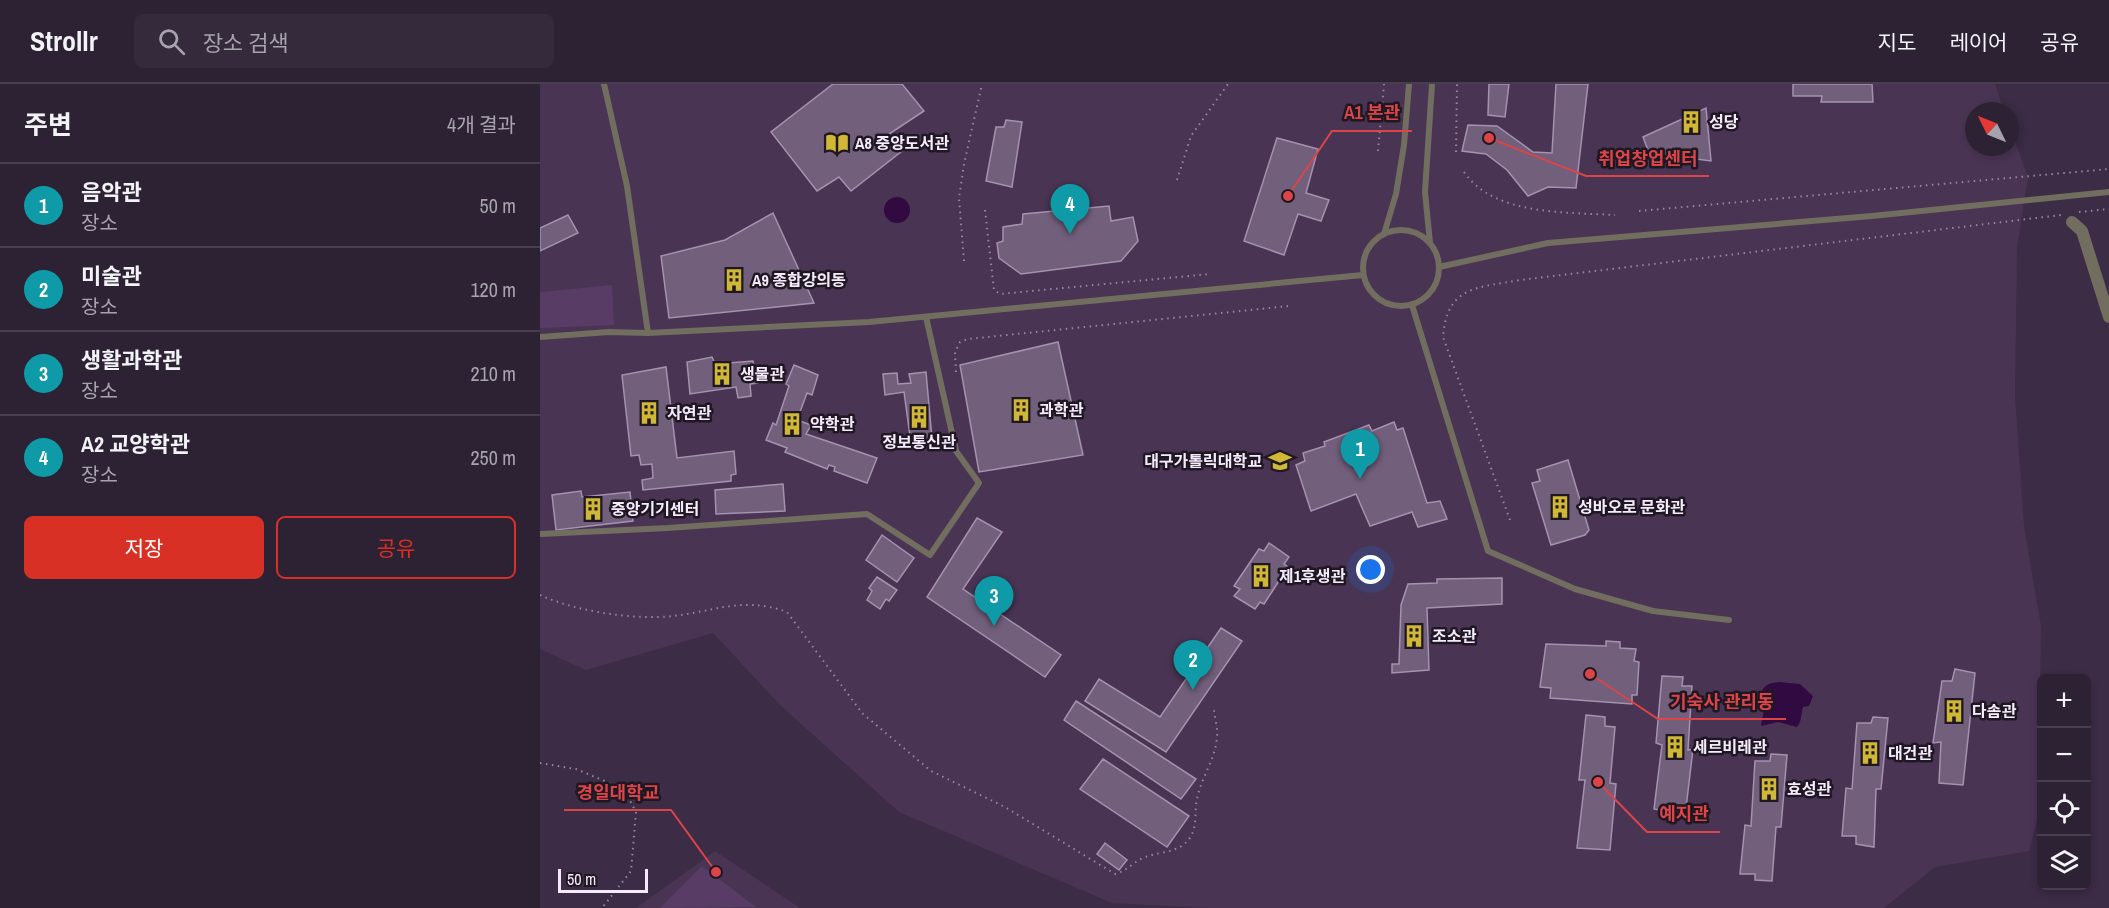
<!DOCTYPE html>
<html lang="ko">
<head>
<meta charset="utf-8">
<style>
	body { margin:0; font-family:"Archivo Narrow","Noto Sans KR",sans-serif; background:#35293c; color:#f1f3f6 }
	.controls { position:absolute; right:18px; bottom:18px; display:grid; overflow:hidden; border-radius:9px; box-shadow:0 3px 9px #0003 }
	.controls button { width:54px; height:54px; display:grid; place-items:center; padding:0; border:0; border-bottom:2px solid #483e4f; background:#2d2134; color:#f1f3f6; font:30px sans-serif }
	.compass { position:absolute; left:1425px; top:18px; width:54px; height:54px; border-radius:50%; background:#2d2134; box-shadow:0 3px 9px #0003; rotate:313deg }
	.scale { position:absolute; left:18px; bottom:15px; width:90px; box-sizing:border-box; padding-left:6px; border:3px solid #f5eafb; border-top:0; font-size:16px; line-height:21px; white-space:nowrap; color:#f5eafb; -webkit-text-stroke:4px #1f1823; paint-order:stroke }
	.you { position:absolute; left:831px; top:486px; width:21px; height:21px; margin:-15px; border:4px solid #fff; border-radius:50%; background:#1a73e8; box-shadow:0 0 0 9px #1a73e833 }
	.badge { display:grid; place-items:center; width:39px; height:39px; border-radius:50%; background:#d93025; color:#fff; font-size:20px; font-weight:700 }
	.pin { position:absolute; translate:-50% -50px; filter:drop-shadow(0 2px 3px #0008) }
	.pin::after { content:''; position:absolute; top:32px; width:21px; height:18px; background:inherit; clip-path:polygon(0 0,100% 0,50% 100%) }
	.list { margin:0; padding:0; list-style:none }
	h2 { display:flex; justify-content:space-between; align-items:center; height:78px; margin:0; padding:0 24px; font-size:26px }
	h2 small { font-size:20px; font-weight:400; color:#a7a3ac }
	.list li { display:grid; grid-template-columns:39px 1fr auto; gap:18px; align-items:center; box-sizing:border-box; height:84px; padding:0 24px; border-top:2px solid #483e4f }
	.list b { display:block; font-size:22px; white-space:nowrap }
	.list p { margin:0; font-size:20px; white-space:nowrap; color:#a7a3ac }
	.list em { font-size:20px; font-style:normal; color:#a7a3ac }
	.actions { display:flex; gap:12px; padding:18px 24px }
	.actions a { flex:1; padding:14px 0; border:2px solid #d93025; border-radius:9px; text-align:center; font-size:21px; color:#d93025 }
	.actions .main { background:#d93025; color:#fff }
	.icon { flex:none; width:33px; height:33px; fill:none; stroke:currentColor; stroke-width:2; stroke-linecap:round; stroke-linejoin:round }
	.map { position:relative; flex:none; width:1569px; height:824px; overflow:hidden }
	header { display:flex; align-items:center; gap:36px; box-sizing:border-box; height:84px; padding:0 30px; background:#2d2134; border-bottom:2px solid #483e4f }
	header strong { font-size:28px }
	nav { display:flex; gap:33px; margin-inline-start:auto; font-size:21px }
	.search { width:420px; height:54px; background:#35293c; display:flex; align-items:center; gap:15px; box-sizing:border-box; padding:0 21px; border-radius:9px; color:#a7a3ac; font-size:22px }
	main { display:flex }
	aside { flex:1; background:#2d2134 }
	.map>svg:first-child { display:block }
	.built { fill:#493453 }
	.green { fill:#583c66 }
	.water { fill:#300a41 }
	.building { fill:#725f7c; stroke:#a591b0; stroke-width:1.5 }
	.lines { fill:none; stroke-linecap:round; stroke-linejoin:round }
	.path { stroke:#96889e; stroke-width:2; stroke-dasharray:1.5 4.5; stroke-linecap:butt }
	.lane { stroke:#716e5f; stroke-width:6 }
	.street { stroke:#716e5f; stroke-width:12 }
	.labels { text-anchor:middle; stroke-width:5; stroke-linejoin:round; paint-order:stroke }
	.poi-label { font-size:16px; font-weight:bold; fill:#f5eafb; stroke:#1f1823; text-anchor:start }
	.leader { fill:none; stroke:#db4548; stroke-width:2 }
	.callout-dot { fill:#db4548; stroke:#1f1823; stroke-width:2 }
	.callout-label { font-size:18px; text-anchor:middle; font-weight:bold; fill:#db4548; stroke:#1f1823; stroke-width:5; stroke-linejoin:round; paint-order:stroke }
</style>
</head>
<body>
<header>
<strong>Strollr</strong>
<div class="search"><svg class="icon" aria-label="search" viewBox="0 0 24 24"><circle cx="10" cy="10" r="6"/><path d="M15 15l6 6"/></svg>장소 검색</div>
<nav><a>지도</a><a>레이어</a><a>공유</a></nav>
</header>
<main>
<aside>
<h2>주변<small>4개 결과</small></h2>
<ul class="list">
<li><span class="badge" style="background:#0f9aa8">1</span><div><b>음악관</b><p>장소</p></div><em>50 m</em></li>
<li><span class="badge" style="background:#0f9aa8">2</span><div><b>미술관</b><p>장소</p></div><em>120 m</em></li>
<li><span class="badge" style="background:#0f9aa8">3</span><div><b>생활과학관</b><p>장소</p></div><em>210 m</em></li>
<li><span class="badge" style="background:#0f9aa8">4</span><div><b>A2 교양학관</b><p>장소</p></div><em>250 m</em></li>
</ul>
<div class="actions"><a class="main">저장</a><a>공유</a></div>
</aside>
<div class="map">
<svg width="1569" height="824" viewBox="0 0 1569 824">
	<rect width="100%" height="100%" fill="#3c2c46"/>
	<g class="built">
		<polygon points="0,0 1455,0 1464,27 1434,27 1434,63 1470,63 1470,44 1488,93 1477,164 1475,311 1484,442 1501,542 1498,732 1489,767 1395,783 1344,824 671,824 572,819 359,728 240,621 173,549 46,586 0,565"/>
		<polygon points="175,767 260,824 96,824"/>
	</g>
	<g class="green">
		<polygon points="72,201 74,241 0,244 0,208"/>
		<polygon points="162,782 216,823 120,824"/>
	</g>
	<g class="water">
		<circle cx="357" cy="126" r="13"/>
		<path d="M 1239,598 L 1260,600 L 1273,612 L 1269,622 L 1263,623 L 1260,638 L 1257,643 L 1238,638 L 1221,642 C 1222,631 1228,621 1221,610 C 1223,601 1230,599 1239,598 Z"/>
	</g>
	<g class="building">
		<polygon points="293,0 362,0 384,27 349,50 362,67 311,107 299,93 277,107 231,48"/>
		<polygon points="949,0 969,0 965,33 948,31"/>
		<polygon points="1016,0 1048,0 1036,104 1008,103 988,112 967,86 946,70 922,67 928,41 957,42 993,68 1012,69"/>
		<polygon points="1253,0 1332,0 1333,18 1281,18 1282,12 1253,12"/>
		<polygon points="1166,24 1171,77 1109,69 1103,53"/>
		<polygon points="466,36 482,38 472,103 446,97 456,43 464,43"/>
		<polygon points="737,54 778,65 766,109 789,116 781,137 758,130 744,171 704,157"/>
		<polygon points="569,122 571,137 593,133 598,157 581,177 481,190 459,174 457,159 463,157 463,143 482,140 483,130"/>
		<polygon points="233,129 274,219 129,234 121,172 185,156"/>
		<polygon points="28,131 38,149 0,167 0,144"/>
		<polygon points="518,258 543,371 439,388 420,281"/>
		<polygon points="172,273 175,280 213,277 218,299 210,300 211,312 198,314 196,303 150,310 147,278"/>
		<polygon points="254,281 278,291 272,311 267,309 257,336 271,341 266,350 337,374 327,399 294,387 295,383 289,381 287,385 245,368 247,364 226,356 233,339 236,341 249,302 246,300"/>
		<polygon points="126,283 137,374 194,367 196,390 191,391 191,397 103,406 102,396 113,394 112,380 101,381 99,371 91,372 82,291"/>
		<polygon points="386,288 392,355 371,359 364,308 345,311 343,290 357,289 358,300 371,299 369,290"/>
		<polygon points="854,338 857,346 863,344 887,419 900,417 907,435 878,443 872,428 830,442 816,410 771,427 756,381 765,377 763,369 785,362 784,358 829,341 832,347"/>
		<polygon points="1028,376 1049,446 1045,451 1011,461 992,399 1000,397 997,386"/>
		<polygon points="243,400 245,427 176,430 175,406"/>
		<polygon points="41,407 42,413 90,408 93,437 16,446 12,411"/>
		<polygon points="437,434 462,448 423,505 521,571 505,593 387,513"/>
		<polygon points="342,451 374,474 357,498 326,476"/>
		<polygon points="729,459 749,473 744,480 748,483 724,520 720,518 715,525 694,512 700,505 694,502 719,465 724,467"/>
		<polygon points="337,493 357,506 349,517 346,515 340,525 327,516 332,507 329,504"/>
		<polygon points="962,494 962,520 887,524 889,586 852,589 852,580 859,580 861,521 868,500 897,499 897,495"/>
		<polygon points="681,544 702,557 626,668 545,617 559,595 620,633"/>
		<polygon points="1066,557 1080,558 1080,564 1096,565 1094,577 1099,578 1097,611 1092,611 1092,620 1010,614 1011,604 1000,603 1006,560 1066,562"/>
		<polygon points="1415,585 1435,589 1423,701 1399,699 1401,658 1393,659 1402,597 1412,597"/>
		<polygon points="1122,592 1143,593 1142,602 1152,602 1148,666 1153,665 1146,724 1136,723 1135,729 1114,725 1122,661 1116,659"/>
		<polygon points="536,617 656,695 641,715 524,636"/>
		<polygon points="1046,631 1065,633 1065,642 1075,643 1070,699 1076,700 1070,766 1037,764 1045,696 1039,696"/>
		<polygon points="1333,633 1348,634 1341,705 1336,705 1334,763 1316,760 1316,752 1302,752 1306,704 1312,705 1317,639 1331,639"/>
		<polygon points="1231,670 1247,671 1241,743 1236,743 1232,797 1215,796 1215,790 1200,790 1205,741 1211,742 1215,677 1230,677"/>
		<polygon points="563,675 649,732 627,763 540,705"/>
		<polygon points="565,759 587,776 579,786 557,770"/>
	</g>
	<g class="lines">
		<g class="path">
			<polyline points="838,67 844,0"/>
			<polyline points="916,68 917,0"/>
			<path d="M 924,88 C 954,132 1027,128 1075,131"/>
			<polyline points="637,96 651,52 688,0"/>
			<polyline points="445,126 454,206 460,210 670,190"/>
			<polyline points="1099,127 1569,85"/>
			<polyline points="1539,128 1569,125"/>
			<polyline points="424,177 419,114 424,80 442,0"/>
			<polyline points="416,288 415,268 420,258 428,255 749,222"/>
			<path d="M 970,436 L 903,253 C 907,201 938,204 980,196 L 1521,131"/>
			<path d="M 0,511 C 33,526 82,534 118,533 C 166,532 198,510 247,528 L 322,629 L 391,687 L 465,723 L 575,790 C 587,787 592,779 603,774 C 618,767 638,770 649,755 C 658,743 654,729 657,715 C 661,694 675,676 677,654 C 678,645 675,635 674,626"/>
			<polyline points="0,679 36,685 74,701 85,707 96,728 91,787 62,824"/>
		</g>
		<g class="lane">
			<polyline points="64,0 87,102 108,249"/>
			<circle cx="861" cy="184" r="38"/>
			<polyline points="844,150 856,110 864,61 869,0"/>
			<polyline points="890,159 885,108 892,0"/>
			<polyline points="899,183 1008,159 1332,132 1569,108"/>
			<polyline points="872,221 948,467 1035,505 1113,527 1189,536"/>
			<polyline points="0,253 69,248 108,249 329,238 823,191"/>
			<polyline points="0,450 128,444 327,430 390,471 439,399 416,367 386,233"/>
		</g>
		<polyline class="street" points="1532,138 1542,147 1569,233"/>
	</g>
	<defs>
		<g id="building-bare" transform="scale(1.8)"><path d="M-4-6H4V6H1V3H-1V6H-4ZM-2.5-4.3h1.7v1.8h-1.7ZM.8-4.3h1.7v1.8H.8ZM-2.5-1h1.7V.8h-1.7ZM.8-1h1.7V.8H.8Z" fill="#d1b736" stroke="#1f1823" stroke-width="2.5" paint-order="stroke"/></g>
		<g id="library-bare" transform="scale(1.8)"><path d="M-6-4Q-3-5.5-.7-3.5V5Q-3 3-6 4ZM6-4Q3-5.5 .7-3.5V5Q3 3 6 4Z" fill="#d1b736" stroke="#1f1823" stroke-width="2.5" paint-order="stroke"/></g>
		<g id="university-bare" transform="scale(1.8)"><path d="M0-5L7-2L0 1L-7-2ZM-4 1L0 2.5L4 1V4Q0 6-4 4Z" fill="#d1b736" stroke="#1f1823" stroke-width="2.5" paint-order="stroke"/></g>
	</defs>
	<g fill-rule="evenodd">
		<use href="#building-bare" x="1151" y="38"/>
		<use href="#library-bare" x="297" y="59"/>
		<use href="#building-bare" x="194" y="196"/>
		<use href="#building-bare" x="182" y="290"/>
		<use href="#building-bare" x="481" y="326"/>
		<use href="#building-bare" x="109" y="329"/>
		<use href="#building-bare" x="379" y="333"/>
		<use href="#building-bare" x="252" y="340"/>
		<use href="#university-bare" x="740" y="377"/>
		<use href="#building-bare" x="1020" y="423"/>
		<use href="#building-bare" x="53" y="425"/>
		<use href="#building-bare" x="721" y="492"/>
		<use href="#building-bare" x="874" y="552"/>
		<use href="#building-bare" x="1414" y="627"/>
		<use href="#building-bare" x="1135" y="663"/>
		<use href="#building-bare" x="1330" y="669"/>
		<use href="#building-bare" x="1229" y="705"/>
	</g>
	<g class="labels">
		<g class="poi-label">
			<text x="1169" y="44">성당</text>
			<text x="315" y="65">A8 중앙도서관</text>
			<text x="212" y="202">A9 종합강의동</text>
			<text x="200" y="296">생물관</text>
			<text x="499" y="332">과학관</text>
			<text x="127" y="335">자연관</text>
			<text x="270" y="346">약학관</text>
			<text x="379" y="364" text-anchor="middle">정보통신관</text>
			<text x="722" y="383" text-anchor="end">대구가톨릭대학교</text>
			<text x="1038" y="429">성바오로 문화관</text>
			<text x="71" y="431">중앙기기센터</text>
			<text x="739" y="498">제1후생관</text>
			<text x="892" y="558">조소관</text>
			<text x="1432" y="633">다솜관</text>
			<text x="1153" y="669">세르비레관</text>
			<text x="1348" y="675">대건관</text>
			<text x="1247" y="711">효성관</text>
		</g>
	</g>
	<path class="leader" d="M748 112L792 47H872M949 54L1046 92H1169M1050 590L1118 635H1246M176 788L131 726H24M1058 698L1107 748H1180"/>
	<g class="callout-dot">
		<circle cx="748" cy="112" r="6"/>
		<circle cx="949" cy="54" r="6"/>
		<circle cx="1050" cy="590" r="6"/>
		<circle cx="176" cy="788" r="6"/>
		<circle cx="1058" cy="698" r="6"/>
	</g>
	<g class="callout-label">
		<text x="832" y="35">A1 본관</text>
		<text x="1108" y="81">취업창업센터</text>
		<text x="1182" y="624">기숙사 관리동</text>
		<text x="78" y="715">경일대학교</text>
		<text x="1144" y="736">예지관</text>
	</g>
</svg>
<div class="controls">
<button>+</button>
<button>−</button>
<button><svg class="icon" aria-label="locate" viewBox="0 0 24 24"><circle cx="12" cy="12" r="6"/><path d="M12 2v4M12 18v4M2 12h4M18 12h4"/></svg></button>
<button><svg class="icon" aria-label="layers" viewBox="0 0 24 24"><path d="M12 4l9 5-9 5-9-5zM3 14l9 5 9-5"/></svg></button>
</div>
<svg class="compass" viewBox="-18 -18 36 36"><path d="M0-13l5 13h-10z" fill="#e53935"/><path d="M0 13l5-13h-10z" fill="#a7a3ac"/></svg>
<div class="scale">50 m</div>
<div class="you"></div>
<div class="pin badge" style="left:820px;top:395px;background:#0f9aa8">1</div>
<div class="pin badge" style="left:653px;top:606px;background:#0f9aa8">2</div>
<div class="pin badge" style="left:454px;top:542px;background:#0f9aa8">3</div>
<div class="pin badge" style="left:530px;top:150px;background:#0f9aa8">4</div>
</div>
</main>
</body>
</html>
